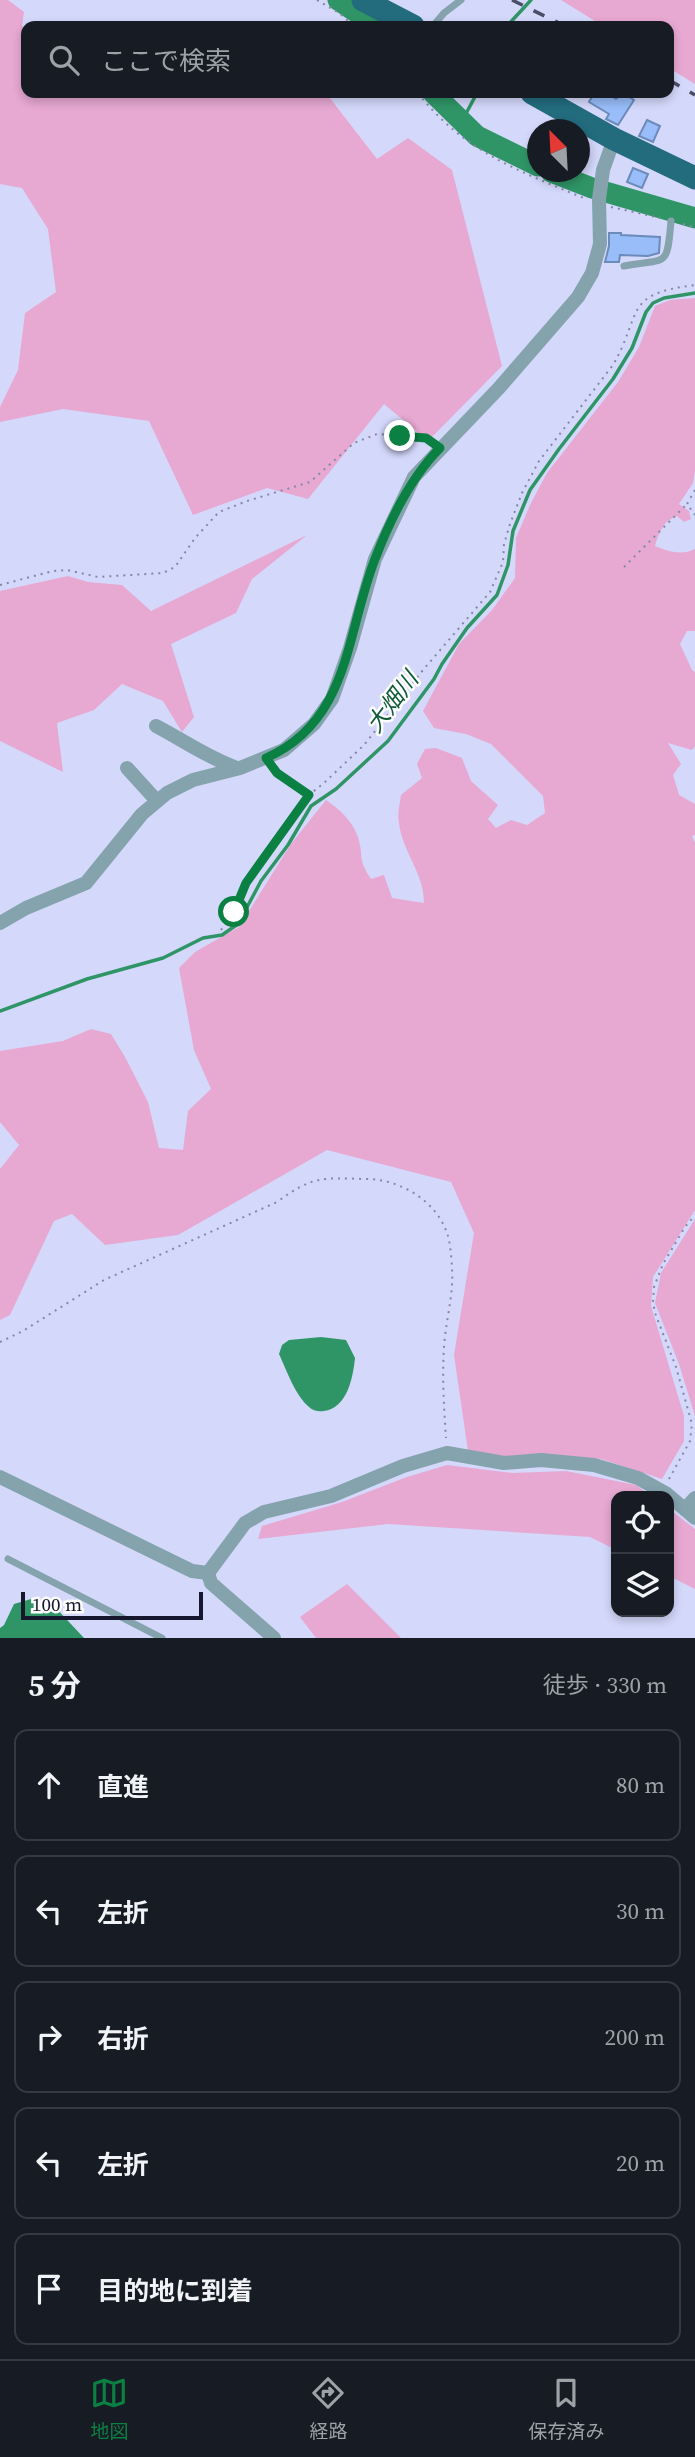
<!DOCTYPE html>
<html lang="ja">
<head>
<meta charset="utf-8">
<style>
	body { margin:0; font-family:"Source Serif 4","Noto Sans JP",serif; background:#20242c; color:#f1f3f6 }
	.controls { position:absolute; right:21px; bottom:21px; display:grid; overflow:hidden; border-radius:14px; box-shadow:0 4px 10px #0003 }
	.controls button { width:63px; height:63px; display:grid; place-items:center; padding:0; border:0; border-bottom:2px solid #363941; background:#171b24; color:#f1f3f6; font:35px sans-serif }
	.compass { position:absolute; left:527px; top:119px; width:63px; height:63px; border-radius:50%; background:#171b24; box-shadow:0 4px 10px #0003; rotate:336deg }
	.scale { position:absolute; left:21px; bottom:18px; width:182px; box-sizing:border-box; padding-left:7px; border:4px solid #16172c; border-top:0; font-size:19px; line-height:24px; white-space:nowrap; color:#16172c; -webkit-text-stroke:5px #fcfcfc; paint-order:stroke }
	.stop { position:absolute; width:21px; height:21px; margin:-16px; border:5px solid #0b8043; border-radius:50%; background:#fff }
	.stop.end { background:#0b8043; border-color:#fff; box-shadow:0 2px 7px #0008 }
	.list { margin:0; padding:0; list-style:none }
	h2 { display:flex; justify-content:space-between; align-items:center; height:91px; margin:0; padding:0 28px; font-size:30px }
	h2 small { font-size:23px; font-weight:400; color:#9ea1a6 }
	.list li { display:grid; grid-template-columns:46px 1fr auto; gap:21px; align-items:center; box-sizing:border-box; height:112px; margin:0 14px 14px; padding:0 14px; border:2px solid #363941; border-radius:14px }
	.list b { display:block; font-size:26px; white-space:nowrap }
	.list em { font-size:23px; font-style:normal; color:#9ea1a6 }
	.icon { flex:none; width:38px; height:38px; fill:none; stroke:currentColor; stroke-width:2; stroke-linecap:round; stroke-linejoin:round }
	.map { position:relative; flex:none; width:695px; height:1638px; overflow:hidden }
	.search { position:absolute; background:#171b24; box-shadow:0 4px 10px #0003; left:21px; right:21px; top:21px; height:77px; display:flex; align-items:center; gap:18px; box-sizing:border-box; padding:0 24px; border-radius:14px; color:#9ea1a6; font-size:26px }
	.sheet { height:721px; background:#171b24 }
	nav { display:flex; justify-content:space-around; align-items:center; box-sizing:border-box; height:98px; border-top:2px solid #363941; background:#171b24; font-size:19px; color:#9ea1a6 }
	nav a { display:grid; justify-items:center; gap:4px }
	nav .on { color:#0b8043 }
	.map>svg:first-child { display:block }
	.green { fill:#e7a8d2 }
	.water { fill:#2f9566 }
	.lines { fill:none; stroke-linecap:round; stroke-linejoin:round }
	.stream { stroke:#2f9566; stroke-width:3.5 }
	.river { stroke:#2f9566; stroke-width:21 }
	.building { fill:#98bdf9; stroke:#6c8aba; stroke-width:2 }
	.path { stroke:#8588a5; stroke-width:2; stroke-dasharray:2 5; stroke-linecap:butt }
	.service { stroke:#85a3ad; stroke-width:7 }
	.minor { stroke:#85a3ad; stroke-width:14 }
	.trunk { stroke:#226c7e; stroke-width:23 }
	.rail { stroke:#4c4e67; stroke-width:3.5; stroke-dasharray:12 12; stroke-linecap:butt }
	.route { stroke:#0b8043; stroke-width:9 }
	.labels { text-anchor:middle; stroke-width:5; stroke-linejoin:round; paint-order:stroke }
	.water-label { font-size:23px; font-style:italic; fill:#0c5939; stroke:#fcfcfc }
</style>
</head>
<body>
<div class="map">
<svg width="695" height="1638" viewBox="0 0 695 1638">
	<rect width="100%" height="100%" fill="#d4d8fb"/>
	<g class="green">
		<polygon points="0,0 8,0 24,12 22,26 26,28 26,93 326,93 377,159 408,138 452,170 502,366 428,441 384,404 308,499 267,488 193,515 149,421 63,409 0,422 0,407 18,370 25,313 56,292 48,229 22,188 0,184"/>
		<polygon points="561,0 695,0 695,84 669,68 669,26 603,26"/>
		<path d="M 695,298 L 695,471 L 693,483 L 679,504 L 689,511 L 691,519 L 684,522 L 677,516 C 663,521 659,532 655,546 C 667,551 682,556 695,549 L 695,631 L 687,631 L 680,644 L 692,670 L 695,672 L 695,746 L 692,750 L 668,743 L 681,764 L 673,775 L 679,795 L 695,804 L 695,835 L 692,836 L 695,843 L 695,1210 L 653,1277 L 651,1306 L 684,1416 L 684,1441 L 662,1479 L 601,1459 L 553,1455 L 509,1457 L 468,1451 L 454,1355 L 474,1233 L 451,1182 L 327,1150 L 178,1235 L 105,1245 L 72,1214 L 54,1221 L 10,1315 L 0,1320 L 0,1169 L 19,1145 L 0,1122 L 0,1051 L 63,1041 L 91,1029 L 111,1034 L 125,1057 L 148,1102 L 159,1148 L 183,1150 L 188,1111 L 211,1089 L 194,1050 L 179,968 L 195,952 L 239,927 L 291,844 L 326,800 C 339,809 352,820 358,837 C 364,857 357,858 371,879 L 384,875 L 392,898 L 424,903 C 424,873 402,851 399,823 C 397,814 400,803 401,795 L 422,778 L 417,764 L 425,749 L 436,748 L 462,758 L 471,781 L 498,805 L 488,819 L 496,828 L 511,820 L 527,825 L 545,813 L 543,796 L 491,744 L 466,734 L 434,728 L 423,711 L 459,644 L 492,610 L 515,578 L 516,538 L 530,505 L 547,473 L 618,382 L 639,347 L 655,306 L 670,300 Z"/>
		<polygon points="307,535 252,579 236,613 171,644 194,717 182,732 163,701 122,684 94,710 57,723 63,772 0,741 0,591 68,576 88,582 122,585 151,611"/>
		<polygon points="695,1219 695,1416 679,1364 655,1303 661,1273"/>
		<polygon points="447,1465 513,1473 566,1471 636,1485 651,1496 616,1496 616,1550 590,1537 388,1524 258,1539 262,1526 342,1502 407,1477"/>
		<polygon points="669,1509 695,1529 695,1589 669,1576"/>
		<polygon points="347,1584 401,1638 316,1638 300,1617"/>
	</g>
	<g class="water">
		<path d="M 321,1337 L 346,1340 L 355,1358 C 353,1378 347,1408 324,1411 C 319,1412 313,1411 309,1407 C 295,1395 287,1371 279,1354 L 282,1345 L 289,1340 Z"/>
		<polygon points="31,1599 55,1607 84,1638 0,1638 0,1628 4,1625 14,1604"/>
	</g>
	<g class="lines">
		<g class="stream">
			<polyline points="507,26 531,0"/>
			<polyline points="462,121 477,93"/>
			<polyline points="0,1011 87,979 163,958 203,938 222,935 238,924 261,881 288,845 311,806 336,789 388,741 434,679 442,664 467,628 497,595 508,565 513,531 530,490 559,449 613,379 632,348 646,312 653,303 664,298 695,293"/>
		</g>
		<g class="river">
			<polyline points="338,0 377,26"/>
			<polyline points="433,93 477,136 538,166"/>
			<polyline points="551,172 592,188 695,218"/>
		</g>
	</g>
	<g class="building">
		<polygon points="594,93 606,93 616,99 623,93 634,100 618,125 606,119 609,114 589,102"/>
		<polygon points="647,120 660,126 653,142 639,136"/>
		<polygon points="633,168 648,174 642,188 627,182"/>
		<polygon points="609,233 621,233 621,235 660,237 659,253 648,256 620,255 619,262 605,262 609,246"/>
	</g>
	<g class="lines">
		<g class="path">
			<polyline points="317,0 339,13 354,26"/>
			<path d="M 418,93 C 464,152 519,171 586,199"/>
			<polyline points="611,207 660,218"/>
			<polyline points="683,224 695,227"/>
			<polyline points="695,490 687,504 695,515"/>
			<polyline points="624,567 687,504"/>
			<polyline points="0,585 53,571 67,570 98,577 163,573 175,567 195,538 219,512 247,501 310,482 354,443 377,434 422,437 431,441"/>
			<polyline points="273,769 308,794"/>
			<path d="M 221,930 L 234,912 L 246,883 L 309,795 L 324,783 L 364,745 L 423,670 L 490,592 L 503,562 L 504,544 L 510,524 L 522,493 L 539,461 L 613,365 C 643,313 622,294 695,285"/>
			<path d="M 0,1342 L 23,1331 L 104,1280 L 277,1202 C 314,1175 322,1178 366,1179 C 401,1179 438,1202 448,1236 C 451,1247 453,1273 452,1284 C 451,1305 445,1327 444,1348 C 442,1378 444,1408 446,1438"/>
			<polyline points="669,1479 690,1441 692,1424 676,1367 655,1313 653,1302 654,1287 663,1264 685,1227 695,1215"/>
		</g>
		<g class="service">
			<polyline points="433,26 444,13 461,0"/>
			<path d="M 624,266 C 667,258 667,269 671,221"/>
			<polyline points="8,1559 162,1638"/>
		</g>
		<g class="minor">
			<path d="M 156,726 C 183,740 208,758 237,768"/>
			<polyline points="127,768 157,801"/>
			<polyline points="0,923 26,908 86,883 142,814 167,793 193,780 240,768 284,750 314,724 332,699 350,648 375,559 414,477 499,388 578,297 592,273 600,244 599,199 603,170 614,139"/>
			<polyline points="0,1477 192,1571 208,1573"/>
			<polyline points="685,1509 695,1498"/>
			<polyline points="208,1573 245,1523 264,1512 331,1496 403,1466 447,1453 504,1463 541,1460 594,1465 638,1478 667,1494 695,1518"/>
			<polyline points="208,1573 211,1583 274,1638"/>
		</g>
		<g class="trunk">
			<polyline points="363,0 413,26"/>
			<polyline points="532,93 614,139 695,178"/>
		</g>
		<g class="rail">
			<polyline points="512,0 565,26"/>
			<polyline points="669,80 695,95"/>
		</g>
	</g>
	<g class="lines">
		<path class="route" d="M 234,912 L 246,883 L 309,795 L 277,773 L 266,758 C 350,721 346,633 375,559 C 390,520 411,477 440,448 L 426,438 L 400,436"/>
	</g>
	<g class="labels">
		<g class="water-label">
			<text transform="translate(392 702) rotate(-53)" y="8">大畑川</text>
		</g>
	</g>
</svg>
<div class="controls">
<button><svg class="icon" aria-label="locate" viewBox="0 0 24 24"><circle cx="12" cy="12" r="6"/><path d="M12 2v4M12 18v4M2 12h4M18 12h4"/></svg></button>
<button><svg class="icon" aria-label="layers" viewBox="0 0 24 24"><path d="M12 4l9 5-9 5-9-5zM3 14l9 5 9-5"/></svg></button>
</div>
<svg class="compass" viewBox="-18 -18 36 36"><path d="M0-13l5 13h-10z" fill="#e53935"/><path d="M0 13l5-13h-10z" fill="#9ea1a6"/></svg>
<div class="scale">100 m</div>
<div class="stop" style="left:234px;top:912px"></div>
<div class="stop end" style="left:400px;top:436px"></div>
<div class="search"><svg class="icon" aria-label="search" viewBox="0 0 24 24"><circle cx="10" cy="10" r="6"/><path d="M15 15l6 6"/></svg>ここで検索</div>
</div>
<section class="sheet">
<h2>5 分<small>徒歩 · 330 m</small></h2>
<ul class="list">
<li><svg class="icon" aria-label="ahead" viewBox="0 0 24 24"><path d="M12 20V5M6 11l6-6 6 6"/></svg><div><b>直進</b></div><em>80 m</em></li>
<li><svg class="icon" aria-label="left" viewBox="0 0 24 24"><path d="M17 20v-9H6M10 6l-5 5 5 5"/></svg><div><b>左折</b></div><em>30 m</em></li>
<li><svg class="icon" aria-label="right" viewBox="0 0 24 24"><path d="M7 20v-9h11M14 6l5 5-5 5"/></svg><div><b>右折</b></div><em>200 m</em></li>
<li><svg class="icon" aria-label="left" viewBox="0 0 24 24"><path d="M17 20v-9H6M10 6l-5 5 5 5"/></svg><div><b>左折</b></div><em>20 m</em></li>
<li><svg class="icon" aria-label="arrive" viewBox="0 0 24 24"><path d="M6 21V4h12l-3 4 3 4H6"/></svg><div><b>目的地に到着</b></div></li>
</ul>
</section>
<nav>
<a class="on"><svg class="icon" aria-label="map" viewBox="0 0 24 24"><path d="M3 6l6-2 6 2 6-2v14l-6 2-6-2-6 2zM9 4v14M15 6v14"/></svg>地図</a>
<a><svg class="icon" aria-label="directions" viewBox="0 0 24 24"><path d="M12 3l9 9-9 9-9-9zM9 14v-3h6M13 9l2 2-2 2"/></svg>経路</a>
<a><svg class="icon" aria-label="saved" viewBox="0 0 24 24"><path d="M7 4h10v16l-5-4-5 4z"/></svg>保存済み</a>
</nav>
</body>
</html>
